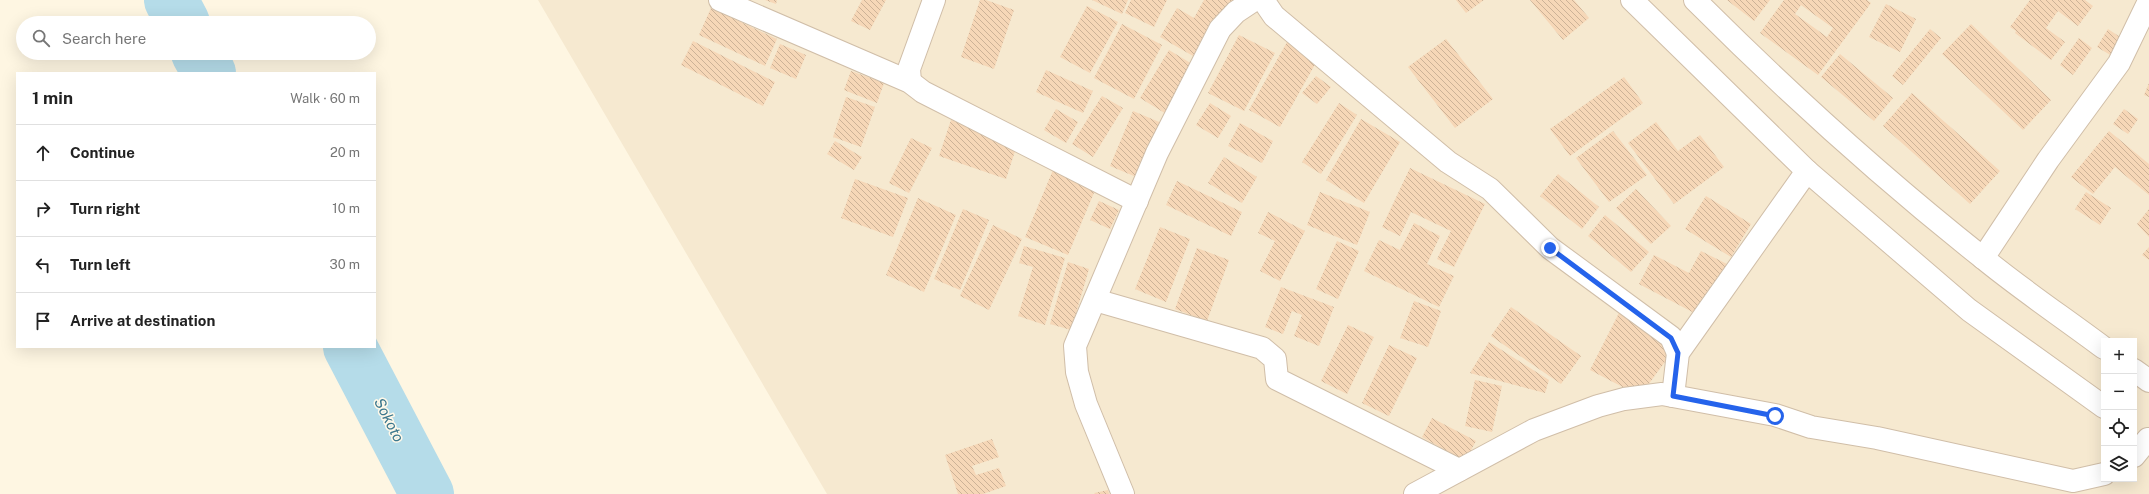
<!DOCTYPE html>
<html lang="en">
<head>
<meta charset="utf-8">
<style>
	body { margin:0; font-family:"Public Sans",sans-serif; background:#f2f2f2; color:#222 }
	.controls { position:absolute; right:12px; bottom:12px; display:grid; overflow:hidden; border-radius:0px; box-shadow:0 4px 16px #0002 }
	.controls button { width:36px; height:36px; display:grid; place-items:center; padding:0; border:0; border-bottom:1px solid #e0e0e0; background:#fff; color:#222; font:20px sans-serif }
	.stop { position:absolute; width:12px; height:12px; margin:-9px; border:3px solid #2563eb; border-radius:50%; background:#fff }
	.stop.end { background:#2563eb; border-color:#fff; box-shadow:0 1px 4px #0008 }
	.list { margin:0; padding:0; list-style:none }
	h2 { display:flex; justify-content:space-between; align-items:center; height:52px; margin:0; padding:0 16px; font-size:17px }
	h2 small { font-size:13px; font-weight:400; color:#767676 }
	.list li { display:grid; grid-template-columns:26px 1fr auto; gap:12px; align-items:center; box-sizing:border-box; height:56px; padding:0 16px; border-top:1px solid #e0e0e0 }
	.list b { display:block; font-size:15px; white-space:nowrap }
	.list em { font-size:13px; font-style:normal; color:#767676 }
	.icon { flex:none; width:22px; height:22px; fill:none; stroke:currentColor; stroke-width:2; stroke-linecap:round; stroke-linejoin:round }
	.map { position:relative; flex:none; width:2149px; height:494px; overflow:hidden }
	.search { position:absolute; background:#fff; box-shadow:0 4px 16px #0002; left:16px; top:16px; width:360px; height:44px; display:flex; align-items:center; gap:10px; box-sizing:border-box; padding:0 14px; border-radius:22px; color:#767676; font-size:15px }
	.panel { position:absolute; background:#fff; box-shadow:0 4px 16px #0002; left:16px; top:72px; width:360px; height:276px; border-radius:0px }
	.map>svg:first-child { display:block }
	.residential { fill:#f6e9d0; fill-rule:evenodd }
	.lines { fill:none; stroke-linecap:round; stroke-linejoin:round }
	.river { stroke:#b5dce9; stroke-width:54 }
	.building { fill:url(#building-back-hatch); fill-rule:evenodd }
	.minor-casing { stroke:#d0bea8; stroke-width:24 }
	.minor { stroke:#fff; stroke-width:22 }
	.route { stroke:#2563eb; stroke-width:5 }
	.labels { text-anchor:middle; stroke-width:3; stroke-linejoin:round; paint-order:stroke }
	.water-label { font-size:15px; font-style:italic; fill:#3d788e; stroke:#fff9ea }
</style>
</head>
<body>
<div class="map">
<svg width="2149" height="494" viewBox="0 0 2149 494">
	<defs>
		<pattern id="building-back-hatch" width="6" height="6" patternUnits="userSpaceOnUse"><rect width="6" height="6" fill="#f6d7b7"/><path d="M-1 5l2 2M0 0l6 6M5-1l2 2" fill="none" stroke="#ccb297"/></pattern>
	</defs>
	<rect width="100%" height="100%" fill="#fef6e2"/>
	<path class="residential" d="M 538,0 L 2149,0 L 2149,494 L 827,494 ZM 2104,341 L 2134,341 L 2134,479 L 2104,479 Z"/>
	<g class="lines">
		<g class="river">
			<polyline points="171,0 183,23"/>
			<polyline points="198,53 209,73"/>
			<polyline points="350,347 427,494"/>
		</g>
	</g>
	<g class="building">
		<polygon points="765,0 777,0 776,4"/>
		<polygon points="862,0 886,0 870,30 851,21"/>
		<polygon points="980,0 986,0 1014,10 994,69 961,57"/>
		<polygon points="1092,0 1128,0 1122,14"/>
		<polygon points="1131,0 1167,0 1154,27 1125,13"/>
		<polygon points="1204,0 1234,0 1200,60 1160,37 1177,8 1194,18"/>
		<polygon points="1456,0 1484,0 1466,13"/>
		<polygon points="1530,0 1574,0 1589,18 1563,40"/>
		<polygon points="1727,0 1770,0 1754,21"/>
		<path d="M 1784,0 L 1867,0 L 1871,3 L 1818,75 L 1760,33 ZM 1801,5 L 1833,28 L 1827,37 L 1795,14 Z"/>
		<polygon points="2030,0 2085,0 2093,6 2078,26 2058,11 2046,28 2065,42 2051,60 2015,33 2016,31 2010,27"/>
		<polygon points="1886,4 1916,19 1900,52 1869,37"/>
		<polygon points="1087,6 1118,22 1090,73 1060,57"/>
		<polygon points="711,8 777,39 765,66 699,35"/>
		<polygon points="1122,24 1162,45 1134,99 1094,78"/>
		<polygon points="1971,24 2051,100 2023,130 1942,54"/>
		<polygon points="1930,29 1941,38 1903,85 1892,76"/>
		<polygon points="2108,29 2123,39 2112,56 2097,47"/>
		<polygon points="1239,35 1275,53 1244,111 1208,93"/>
		<polygon points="2079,38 2092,48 2073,75 2060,65"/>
		<polygon points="1446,39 1493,99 1455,128 1408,67"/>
		<polygon points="693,41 775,82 763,106 681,65"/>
		<polygon points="1287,42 1318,59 1280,127 1249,110"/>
		<polygon points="780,44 806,55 796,79 770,68"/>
		<polygon points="1169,50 1197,67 1168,115 1140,98"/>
		<polygon points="1840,54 1893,98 1874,121 1821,77"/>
		<polygon points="1046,70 1093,91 1083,113 1036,92"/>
		<polygon points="851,71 884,83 877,103 844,90"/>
		<polygon points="1316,76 1331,87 1317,104 1302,93"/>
		<polygon points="1624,77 1643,103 1570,156 1550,129"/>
		<polygon points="2149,83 2149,97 2144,95"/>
		<polygon points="1912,93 2000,171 1970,204 1883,126"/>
		<polygon points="1102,96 1123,108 1093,157 1072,144"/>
		<polygon points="846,97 875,107 861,147 833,137"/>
		<polygon points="1210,103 1231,116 1218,138 1196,125"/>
		<polygon points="1339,103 1357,115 1321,174 1302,162"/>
		<polygon points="1056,109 1078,122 1066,143 1044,130"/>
		<polygon points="2124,109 2138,119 2128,134 2113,124"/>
		<polygon points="1133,111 1164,124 1141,179 1110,166"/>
		<polygon points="1361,119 1400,142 1364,203 1326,180"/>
		<polygon points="951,120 1018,142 1006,179 939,156"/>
		<polygon points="1656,122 1678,151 1700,135 1724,167 1674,204 1628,143"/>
		<polygon points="1240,123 1273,141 1262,163 1228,146"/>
		<polygon points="1613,131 1647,175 1609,202 1576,158"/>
		<polygon points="2109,131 2149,164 2149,195 2115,167 2093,194 2071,177"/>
		<polygon points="911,138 932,148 909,193 889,183"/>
		<polygon points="835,141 862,157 854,170 827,154"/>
		<polygon points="1224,157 1257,177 1242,203 1208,183"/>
		<polygon points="1410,168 1485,204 1454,267 1437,259 1451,231 1411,212 1400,236 1382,227"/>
		<polygon points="1053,170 1096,188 1068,255 1025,237"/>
		<polygon points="1558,174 1599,207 1582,229 1540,196"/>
		<polygon points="855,179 908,198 893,237 841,218"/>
		<polygon points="1177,181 1242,212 1231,236 1166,205"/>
		<polygon points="1636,189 1671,226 1651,244 1616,208"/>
		<polygon points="1320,192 1370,212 1357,245 1307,225"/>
		<polygon points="2086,192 2111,208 2100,225 2075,209"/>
		<polygon points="1706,196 1751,224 1731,257 1685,229"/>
		<polygon points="918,198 956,215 924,292 886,275"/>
		<polygon points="1099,201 1119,210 1110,229 1090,220"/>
		<polygon points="963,209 989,220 960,290 934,279"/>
		<polygon points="2149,209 2149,237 2137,224"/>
		<polygon points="1268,212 1305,231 1280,281 1260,271 1275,241 1258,233"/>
		<polygon points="1605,215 1649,252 1631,272 1588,236"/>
		<polygon points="1414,223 1440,236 1427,264 1454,276 1439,307 1364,271 1379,240 1400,250"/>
		<polygon points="993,225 1022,239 989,310 960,296"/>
		<polygon points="1160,227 1190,239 1166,302 1135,289"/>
		<polygon points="1337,241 1359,251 1338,299 1316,289"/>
		<polygon points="1024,246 1065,258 1045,325 1018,316 1033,267 1019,263"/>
		<polygon points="2149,247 2149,260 2142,255"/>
		<polygon points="1197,248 1229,260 1207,321 1175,309"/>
		<polygon points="1701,251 1727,264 1700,316 1639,284 1654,255 1689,273"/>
		<polygon points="1068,262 1089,269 1071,330 1050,324"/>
		<polygon points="1281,287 1334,307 1319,346 1294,336 1302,315 1292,311 1283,334 1265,327"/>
		<polygon points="1414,301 1441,311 1428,347 1400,338"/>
		<polygon points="1511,307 1581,356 1561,384 1491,336"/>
		<polygon points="1621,309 1675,348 1640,396 1590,370"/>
		<polygon points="1348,325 1374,337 1347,394 1321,381"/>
		<polygon points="1489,342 1549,380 1545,393 1470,373"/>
		<polygon points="1389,345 1417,358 1389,416 1362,403"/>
		<polygon points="1475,380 1502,386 1492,432 1465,426"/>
		<polygon points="1432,418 1476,441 1465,461 1422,437"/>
		<polygon points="992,439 999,457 972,466 976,475 999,468 1006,486 983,494 958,494 945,455"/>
		<polygon points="1108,490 1109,494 1095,494 1094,493"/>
	</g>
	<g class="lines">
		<g class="minor-casing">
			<g id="minor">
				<polyline points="720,0 910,82 923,92 1137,201"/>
				<polyline points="1263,0 1274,16 1448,162 1490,189 1550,248 1671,337 1678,353"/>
				<polyline points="1632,0 1807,171 1969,310 2104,407"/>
				<path d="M 1695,0 C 1786,91 1882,178 1983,258 C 2022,290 2064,318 2104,348"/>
				<polyline points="910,82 909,69 934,0"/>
				<polyline points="1983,258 2048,160 2119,63 2149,1"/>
				<polyline points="1095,300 1262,348 1275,359 1277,379 1459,470"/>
				<polyline points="2134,370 2149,381"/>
				<polyline points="1673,396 1678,353 1807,171"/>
				<polyline points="2134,456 2148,439"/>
				<polyline points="1123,494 1086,404 1077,372 1075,346 1157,153 1220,29 1236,12 1254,0"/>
				<polyline points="1415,494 1534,430 1598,406 1624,399 1662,394 1775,415 1811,427 1877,438 2073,481 2104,474"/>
			</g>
		</g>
		<use href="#minor" class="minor"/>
	</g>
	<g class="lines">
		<polyline class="route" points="1550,248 1671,338 1678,353 1673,396 1775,416"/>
	</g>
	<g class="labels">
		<g class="water-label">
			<text transform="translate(389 420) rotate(63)" y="5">Sokoto</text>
		</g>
	</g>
</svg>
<div class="controls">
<button>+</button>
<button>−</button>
<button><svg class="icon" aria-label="locate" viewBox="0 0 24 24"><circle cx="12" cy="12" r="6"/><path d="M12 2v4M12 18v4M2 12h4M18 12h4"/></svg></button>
<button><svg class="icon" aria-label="layers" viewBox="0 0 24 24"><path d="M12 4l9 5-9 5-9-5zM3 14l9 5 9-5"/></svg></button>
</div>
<div class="stop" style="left:1775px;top:416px"></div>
<div class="stop end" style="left:1550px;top:248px"></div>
<div class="search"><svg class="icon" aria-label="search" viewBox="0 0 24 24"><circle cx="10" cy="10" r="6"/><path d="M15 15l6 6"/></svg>Search here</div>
<section class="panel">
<h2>1 min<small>Walk · 60 m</small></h2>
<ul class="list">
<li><svg class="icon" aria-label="ahead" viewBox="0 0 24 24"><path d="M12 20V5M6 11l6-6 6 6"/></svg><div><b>Continue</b></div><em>20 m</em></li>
<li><svg class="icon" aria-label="right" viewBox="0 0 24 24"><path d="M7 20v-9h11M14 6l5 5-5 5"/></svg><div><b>Turn right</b></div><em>10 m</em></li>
<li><svg class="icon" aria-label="left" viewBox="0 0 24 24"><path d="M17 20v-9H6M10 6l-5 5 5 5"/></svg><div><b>Turn left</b></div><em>30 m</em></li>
<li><svg class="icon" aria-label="arrive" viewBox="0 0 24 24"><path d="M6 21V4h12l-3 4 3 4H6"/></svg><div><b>Arrive at destination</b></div></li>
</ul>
</section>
</div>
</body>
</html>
